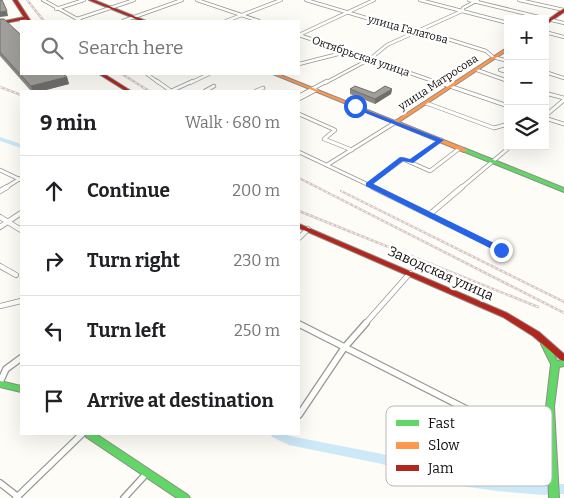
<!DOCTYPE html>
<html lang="en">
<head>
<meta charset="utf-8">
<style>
	body { margin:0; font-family:Bitter,serif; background:#f2f2f2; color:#202124 }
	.controls { position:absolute; right:15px; top:15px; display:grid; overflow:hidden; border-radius:0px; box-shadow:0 5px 20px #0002 }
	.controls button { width:45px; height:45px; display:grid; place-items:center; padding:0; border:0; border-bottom:1px solid #e0e0e0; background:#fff; color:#202124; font:25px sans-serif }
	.stop { position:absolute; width:15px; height:15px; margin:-11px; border:4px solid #2563eb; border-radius:50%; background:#fff }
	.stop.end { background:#2563eb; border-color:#fff; box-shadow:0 1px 5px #0008 }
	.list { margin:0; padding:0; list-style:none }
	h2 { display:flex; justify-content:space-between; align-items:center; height:65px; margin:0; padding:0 20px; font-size:21px }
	h2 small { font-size:16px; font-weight:400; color:#757577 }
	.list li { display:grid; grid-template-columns:32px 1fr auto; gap:15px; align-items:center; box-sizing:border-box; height:70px; padding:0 20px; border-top:1px solid #e0e0e0 }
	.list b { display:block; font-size:19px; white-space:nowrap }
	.list em { font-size:16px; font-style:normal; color:#757577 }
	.icon { flex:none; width:28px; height:28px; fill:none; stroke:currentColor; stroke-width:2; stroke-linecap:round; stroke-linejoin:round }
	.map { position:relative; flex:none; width:564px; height:498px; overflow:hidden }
	.search { position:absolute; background:#fff; box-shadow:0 5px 20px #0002; left:20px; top:20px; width:280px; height:55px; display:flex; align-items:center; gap:12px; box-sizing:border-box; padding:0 18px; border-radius:0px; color:#757577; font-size:19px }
	.panel { position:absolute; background:#fff; box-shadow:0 5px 20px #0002; left:20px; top:90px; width:280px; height:345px; border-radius:0px }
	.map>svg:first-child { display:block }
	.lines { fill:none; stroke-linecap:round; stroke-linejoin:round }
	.river { fill:#cde8f7; fill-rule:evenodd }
	.street-far3-casing { stroke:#979795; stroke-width:4 }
	.street-far2-casing { stroke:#979795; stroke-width:4.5 }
	.street-far1-casing { stroke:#979795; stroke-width:6 }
	.street-casing { stroke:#979795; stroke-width:8 }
	.fast-casing { stroke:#8e8d8b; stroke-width:2 }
	.slow-casing { stroke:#8e8d8b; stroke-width:2 }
	.jam-casing { stroke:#8e8d8b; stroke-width:2 }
	.street-far3 { stroke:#fffffe; stroke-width:2.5 }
	.street-far2 { stroke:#fffffe; stroke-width:3 }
	.street-far1 { stroke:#fffffe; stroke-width:4.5 }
	.street { stroke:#fffffe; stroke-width:5.5 }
	.fast { fill:#63d668; fill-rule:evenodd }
	.slow { fill:#ff974d; fill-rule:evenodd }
	.jam { fill:#b3261e; fill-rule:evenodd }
	.rail-casing { stroke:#d9c6c7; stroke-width:2.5 }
	.rail { stroke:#fff; stroke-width:1; stroke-dasharray:2.5; stroke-linecap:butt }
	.wall { fill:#8a8986 }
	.shaded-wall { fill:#716f6d }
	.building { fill:#a19f9c; stroke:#716f6d }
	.route { fill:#2563eb }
	.labels { text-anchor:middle; stroke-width:5; stroke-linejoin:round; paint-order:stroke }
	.far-street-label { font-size:11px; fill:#111; stroke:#fff }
	.street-label { font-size:14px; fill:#111; stroke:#fff }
	.key { fill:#fff; stroke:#b8b8b8; stroke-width:1 }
	.key-label { font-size:14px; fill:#111 }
</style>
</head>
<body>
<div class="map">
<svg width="564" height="498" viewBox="0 0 564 498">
	<rect width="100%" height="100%" fill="#fdfcf7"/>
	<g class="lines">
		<g class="river">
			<polygon points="0,137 21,144 21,148 0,141"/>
			<polygon points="271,434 286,434 290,436 382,454 447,474 497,481 544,485 564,484 564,494 544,495 497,491 447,484 382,464 289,445 272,437"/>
		</g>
		<g class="street-far3-casing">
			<g id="street-far3">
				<polyline points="43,0 81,21"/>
				<polyline points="197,0 259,21"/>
				<polyline points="306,0 410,31 419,30 486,51 493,57 508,61"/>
				<polyline points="420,0 508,23"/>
				<polyline points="469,0 564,23"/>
				<polyline points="519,0 564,10"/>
				<polyline points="56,9 84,0"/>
				<polyline points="77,19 134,0"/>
				<polyline points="123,21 182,0"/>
				<polyline points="226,21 281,0"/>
				<polyline points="545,32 564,37"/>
				<polyline points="299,35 439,83"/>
				<polyline points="299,35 374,0"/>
				<polyline points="299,64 346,52"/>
				<polyline points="508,68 500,70 508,72"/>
				<polyline points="477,70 508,81"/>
				<polyline points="545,72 564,78"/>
				<polyline points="147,74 159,83"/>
				<polyline points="190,83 209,74"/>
				<polyline points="325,83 370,59 387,45 462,11 463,8 478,0"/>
			</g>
		</g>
		<g class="street-far2-casing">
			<g id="street-far2">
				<polyline points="157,81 171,91"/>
				<polyline points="435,81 508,106"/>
				<polyline points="171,91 193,81"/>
				<polyline points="205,91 214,86"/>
				<polyline points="256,91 263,88"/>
				<polyline points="545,93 564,98"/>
				<polyline points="299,96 327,81"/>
				<polyline points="299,99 316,90"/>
				<polyline points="426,103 494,128 508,124"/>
				<polyline points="299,114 335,130 324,139 352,150"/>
				<polyline points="545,116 564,100"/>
				<polyline points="545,118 564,124"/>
				<polyline points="299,152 375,188"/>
				<polyline points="410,162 441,140"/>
				<polyline points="327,165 396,122"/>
				<polyline points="0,170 21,180"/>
				<polyline points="368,185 403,159 430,171 460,148"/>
				<polyline points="5,188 21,178"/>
				<polyline points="461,188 511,146"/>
			</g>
		</g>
		<g class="street-far1-casing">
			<g id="street-far1">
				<polyline points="373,187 501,250"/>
				<polyline points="0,191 7,187"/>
				<polyline points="430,214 462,187"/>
				<polyline points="0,217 21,230"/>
				<polyline points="0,227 21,213"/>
				<polyline points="299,238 308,229"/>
				<polyline points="0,266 16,275"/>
				<polyline points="0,306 21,301"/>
				<polyline points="365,324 410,273"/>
			</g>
		</g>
		<g class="street-casing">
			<g id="street">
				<polyline points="299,324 551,452"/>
				<polyline points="0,382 6,369 21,358"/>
				<polyline points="299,415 344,348 366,323"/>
				<polyline points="0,483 18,497"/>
				<polyline points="16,498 82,434"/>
				<polyline points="124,498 146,474"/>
			</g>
		</g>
		<g class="fast-casing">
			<g id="fast">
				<polygon points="464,148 564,188 564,192 462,151 462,149"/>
				<polygon points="545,341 548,342 557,361 564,360 564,366 559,367 554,407 559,498 549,498 546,407 551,364 541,344 542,342"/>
				<polygon points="0,381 21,386 21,392 0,387"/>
				<polygon points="85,434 96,434 188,495 190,498 177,498 86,437"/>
			</g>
		</g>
		<g class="slow-casing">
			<polygon id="slow" points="508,47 508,50 399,122 466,149 466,151 464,152 273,74 278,74 395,121"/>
		</g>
		<g class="jam-casing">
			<g id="jam">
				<polygon points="13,0 17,0 30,20 27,21 26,19 0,24 0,22 24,17"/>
				<polygon points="89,0 94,0 146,21 141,21"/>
				<polygon points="563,9 564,9 564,12 545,25 545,22"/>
				<polygon points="99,74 104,74 131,91 126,91"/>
				<polygon points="299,224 507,313 539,332 564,354 564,361 561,360 533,336 503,317 299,228"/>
			</g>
		</g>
		<use href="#street-far3" class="street-far3"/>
		<use href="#street-far2" class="street-far2"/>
		<use href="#street-far1" class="street-far1"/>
		<use href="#street" class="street"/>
		<use href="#fast" class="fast"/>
		<use href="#slow" class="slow"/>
		<use href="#jam" class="jam"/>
		<g class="rail-casing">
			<g id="rail">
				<polyline points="27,0 44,21"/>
				<polyline points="122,74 149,91"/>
				<polyline points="0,87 21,95"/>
				<polyline points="299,178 564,313"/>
				<polyline points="341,191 564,302"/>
				<polyline points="299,211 538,307"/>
			</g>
		</g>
		<use href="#rail" class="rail"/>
	</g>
	<g class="wall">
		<polygon points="0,19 67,77 69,84 42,91 31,91 0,56"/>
		<polygon points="350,89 374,93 392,89 391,94 375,104 350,94"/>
	</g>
	<g class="shaded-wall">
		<polygon points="7,11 8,16 0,17 0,12"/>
		<polygon points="67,77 69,84 42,91 33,91 31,86"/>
		<polygon points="392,89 391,94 375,104 375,99"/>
	</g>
	<g class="building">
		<polygon points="0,0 2,0 7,11 0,12"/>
		<polygon points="0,19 4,19 21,35 21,74 63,74 67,77 31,86 0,52"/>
		<polygon points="355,86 374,93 385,86 392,89 375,99 350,89"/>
	</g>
	<polygon class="route" points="353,105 444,140 413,163 403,161 373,184 504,248 504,252 498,252 366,186 366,183 400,157 410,159 436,141 353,108"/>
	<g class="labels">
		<g class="far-street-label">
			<text transform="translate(408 29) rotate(15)" y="4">улица Галатова</text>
			<text transform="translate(361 56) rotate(19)" y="4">Октябрьская улица</text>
			<text transform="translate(438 82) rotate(-33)" y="4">улица Матросова</text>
		</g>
		<g class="street-label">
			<text transform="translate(441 273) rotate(24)" y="5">Заводская улица</text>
		</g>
	</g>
	<rect x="386" y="406" width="166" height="80" rx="8" class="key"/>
	<rect x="396" y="420" width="23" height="6" fill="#63d668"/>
	<rect x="396" y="442" width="23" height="7" fill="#ff974d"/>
	<rect x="396" y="465" width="23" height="6" fill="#b3261e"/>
	<g class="key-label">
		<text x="428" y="428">Fast</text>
		<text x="428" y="450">Slow</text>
		<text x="428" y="473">Jam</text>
	</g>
</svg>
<div class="controls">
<button>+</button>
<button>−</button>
<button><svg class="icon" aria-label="layers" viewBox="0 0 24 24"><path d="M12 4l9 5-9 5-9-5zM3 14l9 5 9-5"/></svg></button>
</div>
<div class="stop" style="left:355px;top:106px"></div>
<div class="stop end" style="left:501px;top:250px"></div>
<div class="search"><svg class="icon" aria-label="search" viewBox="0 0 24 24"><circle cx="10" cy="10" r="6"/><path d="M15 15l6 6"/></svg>Search here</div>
<section class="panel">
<h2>9 min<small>Walk · 680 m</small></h2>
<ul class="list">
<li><svg class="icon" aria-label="ahead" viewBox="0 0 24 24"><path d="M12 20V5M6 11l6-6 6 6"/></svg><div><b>Continue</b></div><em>200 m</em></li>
<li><svg class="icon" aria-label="right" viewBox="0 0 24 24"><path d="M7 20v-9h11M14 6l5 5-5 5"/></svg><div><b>Turn right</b></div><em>230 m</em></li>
<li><svg class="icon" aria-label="left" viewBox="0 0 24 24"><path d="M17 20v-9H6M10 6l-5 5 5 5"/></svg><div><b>Turn left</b></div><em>250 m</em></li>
<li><svg class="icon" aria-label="arrive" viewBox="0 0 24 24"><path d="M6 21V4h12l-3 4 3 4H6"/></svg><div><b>Arrive at destination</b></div></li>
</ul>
</section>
</div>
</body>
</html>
